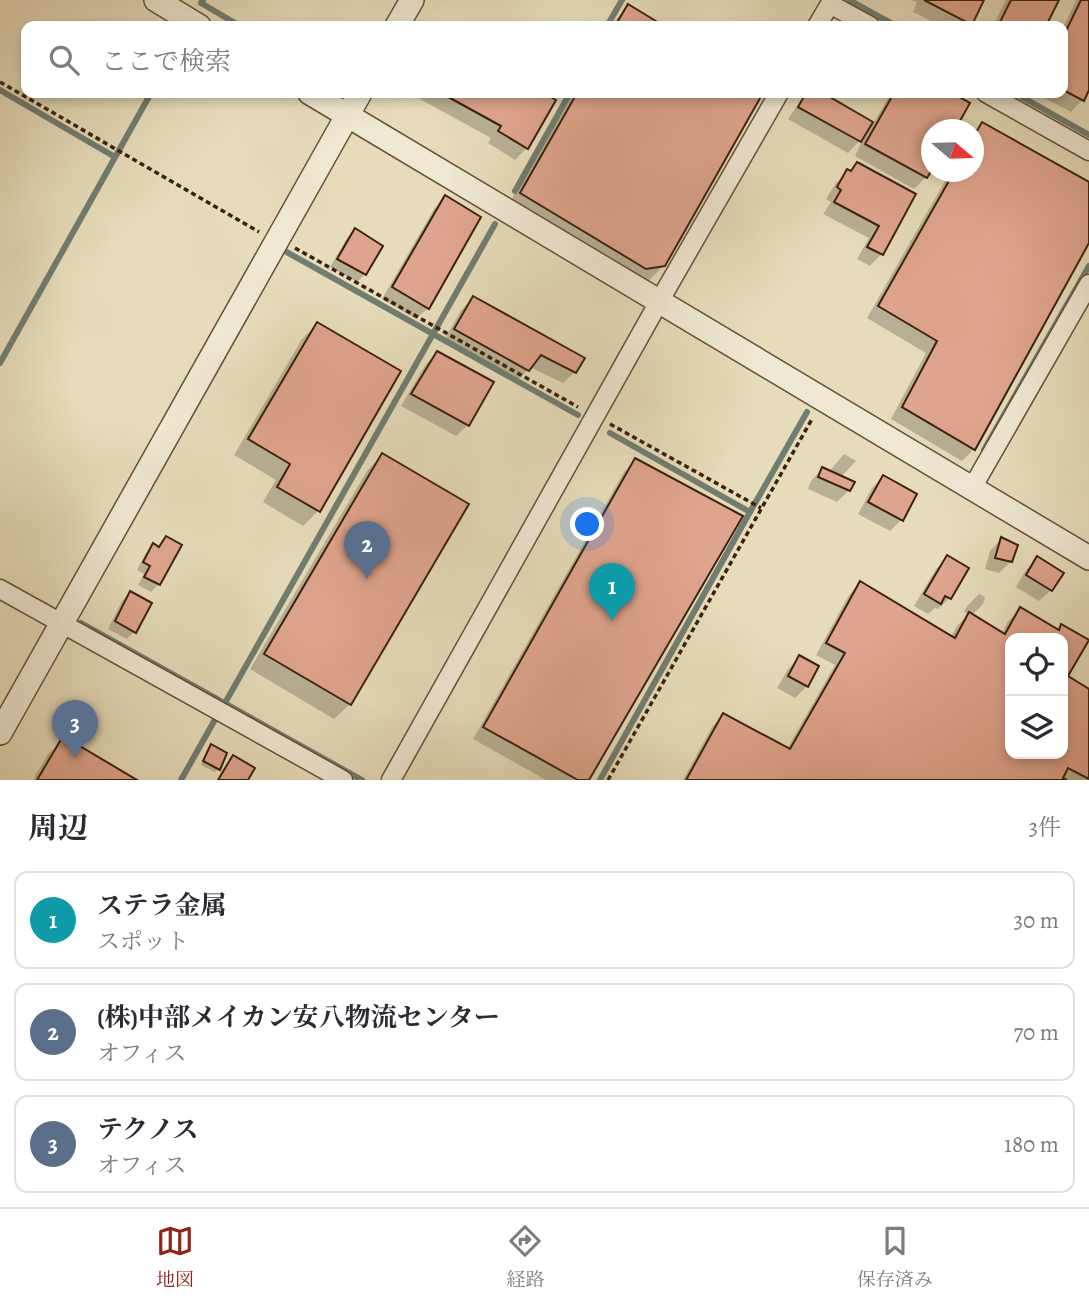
<!DOCTYPE html>
<html lang="ja">
<head>
<meta charset="utf-8">
<style>
	body { margin:0; font-family:Alegreya,"Noto Serif JP",serif; background:#f7f7f7; color:#2b2b33 }
	.controls { position:absolute; right:21px; bottom:21px; display:grid; overflow:hidden; border-radius:14px; box-shadow:0 4px 10px #0003 }
	.controls button { width:63px; height:63px; display:grid; place-items:center; padding:0; border:0; border-bottom:2px solid #e1e1e2; background:#fff; color:#2b2b33; font:35px sans-serif }
	.compass { position:absolute; left:921px; top:119px; width:63px; height:63px; border-radius:50%; background:#fff; box-shadow:0 4px 10px #0003; rotate:109deg }
	.you { position:absolute; left:588px; top:525px; width:24px; height:24px; margin:-18px; border:5px solid #fff; border-radius:50%; background:#1a73e8; box-shadow:0 0 0 10px #1a73e833 }
	.badge { display:grid; place-items:center; width:46px; height:46px; border-radius:50%; background:#8f2418; color:#fff; font-size:23px; font-weight:700 }
	.pin { position:absolute; translate:-50% -58px; filter:drop-shadow(0 2px 4px #0008) }
	.pin::after { content:''; position:absolute; top:37px; width:24px; height:21px; background:inherit; clip-path:polygon(0 0,100% 0,50% 100%) }
	.list { margin:0; padding:0; list-style:none }
	h2 { display:flex; justify-content:space-between; align-items:center; height:91px; margin:0; padding:0 28px; font-size:30px }
	h2 small { font-size:23px; font-weight:400; color:#7c7c81 }
	.list li { display:grid; grid-template-columns:46px 1fr auto; gap:21px; align-items:center; box-sizing:border-box; height:98px; margin:0 14px 14px; padding:0 14px; border:2px solid #e1e1e2; border-radius:14px }
	.list b { display:block; font-size:26px; white-space:nowrap }
	.list p { margin:0; font-size:23px; white-space:nowrap; color:#7c7c81 }
	.list em { font-size:23px; font-style:normal; color:#7c7c81 }
	.icon { flex:none; width:38px; height:38px; fill:none; stroke:currentColor; stroke-width:2; stroke-linecap:round; stroke-linejoin:round }
	.map { position:relative; flex:none; width:1089px; height:780px; overflow:hidden }
	.search { position:absolute; background:#fff; box-shadow:0 4px 10px #0003; left:21px; right:21px; top:21px; height:77px; display:flex; align-items:center; gap:18px; box-sizing:border-box; padding:0 24px; border-radius:14px; color:#7c7c81; font-size:26px }
	.sheet { height:427px; background:#fff }
	nav { display:flex; justify-content:space-around; align-items:center; box-sizing:border-box; height:98px; border-top:2px solid #e1e1e2; background:#fff; font-size:19px; color:#7c7c81 }
	nav a { display:grid; justify-items:center; gap:4px }
	nav .on { color:#8f2418 }
	.map>svg:first-child { display:block }
	.shadow { fill:#0003; fill-rule:evenodd }
	.lines { fill:none; stroke-linecap:round; stroke-linejoin:round }
	.stream { stroke:#717d70; stroke-width:6 }
	.building { fill:#dfa48d; stroke:#3a210d; stroke-width:2; fill-rule:evenodd }
	.minor-casing { stroke:#655038; stroke-width:21 }
	.tertiary-casing { stroke:#655038; stroke-width:26 }
	.path { stroke:#3a210d; stroke-width:3.5; stroke-dasharray:5 3.5; stroke-linecap:butt }
	.minor { stroke:#efe8d2; stroke-width:18 }
	.tertiary { stroke:#efe8d2; stroke-width:23 }
</style>
</head>
<body>
<div class="map">
<svg width="1089" height="780" viewBox="0 0 1089 780">
	<rect width="100%" height="100%" fill="#e6dcba"/>
	<filter id="stains"><feTurbulence type="fractalNoise" baseFrequency=".00286" numOctaves="4"/><feColorMatrix values="0 0 0 0 .2 0 0 0 0 .09 0 0 0 0 .02 0 0 0 .5 -.17"/></filter>
	<radialGradient id="worn" r=".72"><stop offset=".6" stop-color="#630" stop-opacity="0"/><stop offset="1" stop-color="#630" stop-opacity=".3"/></radialGradient>
	<g class="shadow">
		<polygon points="911,0 982,0 969,26 941,26 913,12 917,2"/>
		<polygon points="1006,0 1057,0 1044,26 993,26"/>
		<polygon points="1076,0 1089,0 1089,87 1082,100 1071,112 1035,93 1063,93 1063,28"/>
		<polygon points="628,6 660,26 610,26"/>
		<polygon points="409,93 540,93 554,100 527,148 515,160 488,143 491,138"/>
		<polygon points="572,93 761,93 664,265 648,281 630,283 506,209"/>
		<polygon points="806,93 819,93 873,124 891,93 949,93 968,103 932,130 926,177 914,189 855,156 865,135 848,153 788,119"/>
		<polygon points="982,124 1089,184 1089,239 974,449 962,461 891,419 926,353 867,318 950,172 974,172 974,133"/>
		<polygon points="858,164 913,195 881,254 870,266 857,259 869,238 823,214 831,202 826,199 836,183"/>
		<polygon points="446,197 428,308 416,319 382,299 434,209"/>
		<polygon points="355,230 365,274 357,282 330,267 347,238"/>
		<polygon points="473,299 575,372 563,383 530,367 516,382 444,341 461,310"/>
		<polygon points="317,324 318,511 303,526 263,502 276,480 234,455 302,339"/>
		<polygon points="437,353 468,425 456,436 401,406 426,364"/>
		<polygon points="844,454 856,461 841,477 849,490 837,502 808,489 811,481 822,469 829,472"/>
		<polygon points="382,455 350,704 334,719 250,669 367,471"/>
		<polygon points="636,460 587,780 546,780 473,739 624,472"/>
		<polygon points="883,477 901,520 890,531 858,514 872,488"/>
		<polygon points="166,538 180,546 159,584 151,592 138,585 144,574 137,570 146,553 154,546 157,548"/>
		<polygon points="1001,539 1011,561 999,573 985,569 990,551"/>
		<polygon points="948,558 950,598 938,609 935,608 928,614 914,606 936,569"/>
		<polygon points="1037,558 1051,590 1039,601 1016,587 1026,570"/>
		<path d="M 861,583 L 951,637 L 957,626 L 969,614 L 964,612 L 967,606 L 979,594 L 985,597 L 983,604 L 971,616 L 1002,634 L 1008,621 L 1020,610 L 1057,631 L 1062,626 L 1086,641 L 1065,677 L 1089,691 L 1089,780 L 683,780 L 712,727 L 723,715 L 787,749 L 835,665 L 816,655 L 849,595 ZM 1010,638 L 1063,638 L 1063,754 L 1010,754 Z"/>
		<polygon points="130,593 134,632 127,639 108,629 122,601"/>
		<polygon points="800,658 807,686 795,698 777,688 788,669"/>
		<polygon points="63,739 133,780 33,780 48,754"/>
		<polygon points="211,746 218,769 215,772 201,765"/>
	</g>
	<g class="lines">
		<g class="stream">
			<polyline points="203,0 201,3 240,26"/>
			<polyline points="849,0 896,26"/>
			<polyline points="607,26 622,0"/>
			<polyline points="0,90 115,157"/>
			<polyline points="1015,93 1089,135"/>
			<polyline points="515,191 570,93"/>
			<polyline points="283,250 578,415"/>
			<polyline points="0,363 151,93"/>
			<polyline points="984,450 1089,266"/>
			<polyline points="750,512 807,412"/>
			<polyline points="81,623 362,780"/>
			<polyline points="225,703 495,224"/>
			<polyline points="181,780 217,716"/>
			<polyline points="600,780 750,512 610,433"/>
		</g>
	</g>
	<g class="building">
		<polygon points="924,0 984,0 972,25"/>
		<polygon points="1011,0 1059,0 1046,26 998,26"/>
		<polygon points="1081,0 1089,0 1089,90 1084,101 1063,90 1063,37"/>
		<polygon points="628,4 664,26 615,26"/>
		<polygon points="441,93 544,93 556,100 528,149 498,131 501,126"/>
		<polygon points="577,93 763,93 665,266 646,269 520,193"/>
		<polygon points="806,93 823,93 873,122 861,142 798,107"/>
		<polygon points="894,93 952,93 970,103 955,130 932,130 932,170 927,178 865,144"/>
		<polygon points="982,122 1089,182 1089,243 975,450 902,407 937,341 878,306 954,172 974,172 974,136"/>
		<polygon points="857,162 916,194 883,255 867,247 879,226 834,202 841,190 837,187 847,169 851,171"/>
		<polygon points="445,195 481,217 429,309 392,287"/>
		<polygon points="355,228 383,246 366,275 337,259"/>
		<polygon points="473,296 585,358 576,373 541,355 529,371 454,329"/>
		<polygon points="317,322 401,371 320,512 277,487 290,464 248,439"/>
		<polygon points="437,351 494,382 469,426 411,394"/>
		<polygon points="382,453 469,504 351,705 264,654"/>
		<polygon points="635,458 743,516 589,780 578,780 483,727"/>
		<polygon points="822,467 855,482 850,491 818,477"/>
		<polygon points="883,475 917,494 903,521 868,502"/>
		<polygon points="166,536 182,545 160,585 144,577 150,566 143,562 153,543 159,547"/>
		<polygon points="1001,537 1018,545 1012,562 995,558"/>
		<polygon points="947,555 969,568 951,599 945,596 941,604 924,594"/>
		<polygon points="1037,556 1064,573 1052,591 1026,575"/>
		<path d="M 860,581 L 955,638 L 969,612 L 1005,634 L 1020,607 L 1059,630 L 1061,624 L 1089,640 L 1068,676 L 1089,689 L 1089,779 L 1068,768 L 1063,778 L 1067,780 L 686,780 L 723,713 L 790,749 L 845,653 L 826,643 ZM 1010,638 L 1063,638 L 1063,754 L 1010,754 Z"/>
		<polygon points="130,591 152,603 136,633 115,621"/>
		<polygon points="799,655 819,666 808,687 788,676"/>
		<polygon points="63,736 137,780 37,780"/>
		<polygon points="211,744 227,753 220,770 203,761"/>
		<polygon points="233,755 255,768 248,780 218,780"/>
	</g>
	<g class="lines">
		<g class="minor-casing">
			<g id="minor">
				<polyline points="817,26 830,4 870,26"/>
				<polyline points="986,93 1089,151"/>
				<polyline points="972,488 1089,284"/>
				<polyline points="0,589 343,780"/>
				<polyline points="391,780 660,300 779,93"/>
			</g>
		</g>
		<g class="tertiary-casing">
			<g id="tertiary">
				<polyline points="156,0 199,26"/>
				<polyline points="397,26 412,0"/>
				<polyline points="310,93 1089,558"/>
				<polyline points="0,733 360,93"/>
			</g>
		</g>
		<g class="path">
			<polyline points="0,82 259,232"/>
			<polyline points="295,248 578,407"/>
			<polyline points="610,424 761,508"/>
			<polyline points="608,780 812,419"/>
		</g>
		<use href="#minor" class="minor"/>
		<use href="#tertiary" class="tertiary"/>
	</g>
	<rect width="100%" height="100%" filter="url(#stains)"/>
	<rect width="100%" height="100%" fill="url(#worn)"/>
</svg>
<div class="controls">
<button><svg class="icon" aria-label="locate" viewBox="0 0 24 24"><circle cx="12" cy="12" r="6"/><path d="M12 2v4M12 18v4M2 12h4M18 12h4"/></svg></button>
<button><svg class="icon" aria-label="layers" viewBox="0 0 24 24"><path d="M12 4l9 5-9 5-9-5zM3 14l9 5 9-5"/></svg></button>
</div>
<svg class="compass" viewBox="-18 -18 36 36"><path d="M0-13l5 13h-10z" fill="#e53935"/><path d="M0 13l5-13h-10z" fill="#7c7c81"/></svg>
<div class="you"></div>
<div class="pin badge" style="left:612px;top:621px;background:#0f9aa8">1</div>
<div class="pin badge" style="left:367px;top:579px;background:#5c6f8a">2</div>
<div class="pin badge" style="left:75px;top:758px;background:#5c6f8a">3</div>
<div class="search"><svg class="icon" aria-label="search" viewBox="0 0 24 24"><circle cx="10" cy="10" r="6"/><path d="M15 15l6 6"/></svg>ここで検索</div>
</div>
<section class="sheet">
<h2>周辺<small>3件</small></h2>
<ul class="list">
<li><span class="badge" style="background:#0f9aa8">1</span><div><b>ステラ金属</b><p>スポット</p></div><em>30 m</em></li>
<li><span class="badge" style="background:#5c6f8a">2</span><div><b>(株)中部メイカン安八物流センター</b><p>オフィス</p></div><em>70 m</em></li>
<li><span class="badge" style="background:#5c6f8a">3</span><div><b>テクノス</b><p>オフィス</p></div><em>180 m</em></li>
</ul>
</section>
<nav>
<a class="on"><svg class="icon" aria-label="map" viewBox="0 0 24 24"><path d="M3 6l6-2 6 2 6-2v14l-6 2-6-2-6 2zM9 4v14M15 6v14"/></svg>地図</a>
<a><svg class="icon" aria-label="directions" viewBox="0 0 24 24"><path d="M12 3l9 9-9 9-9-9zM9 14v-3h6M13 9l2 2-2 2"/></svg>経路</a>
<a><svg class="icon" aria-label="saved" viewBox="0 0 24 24"><path d="M7 4h10v16l-5-4-5 4z"/></svg>保存済み</a>
</nav>
</body>
</html>
